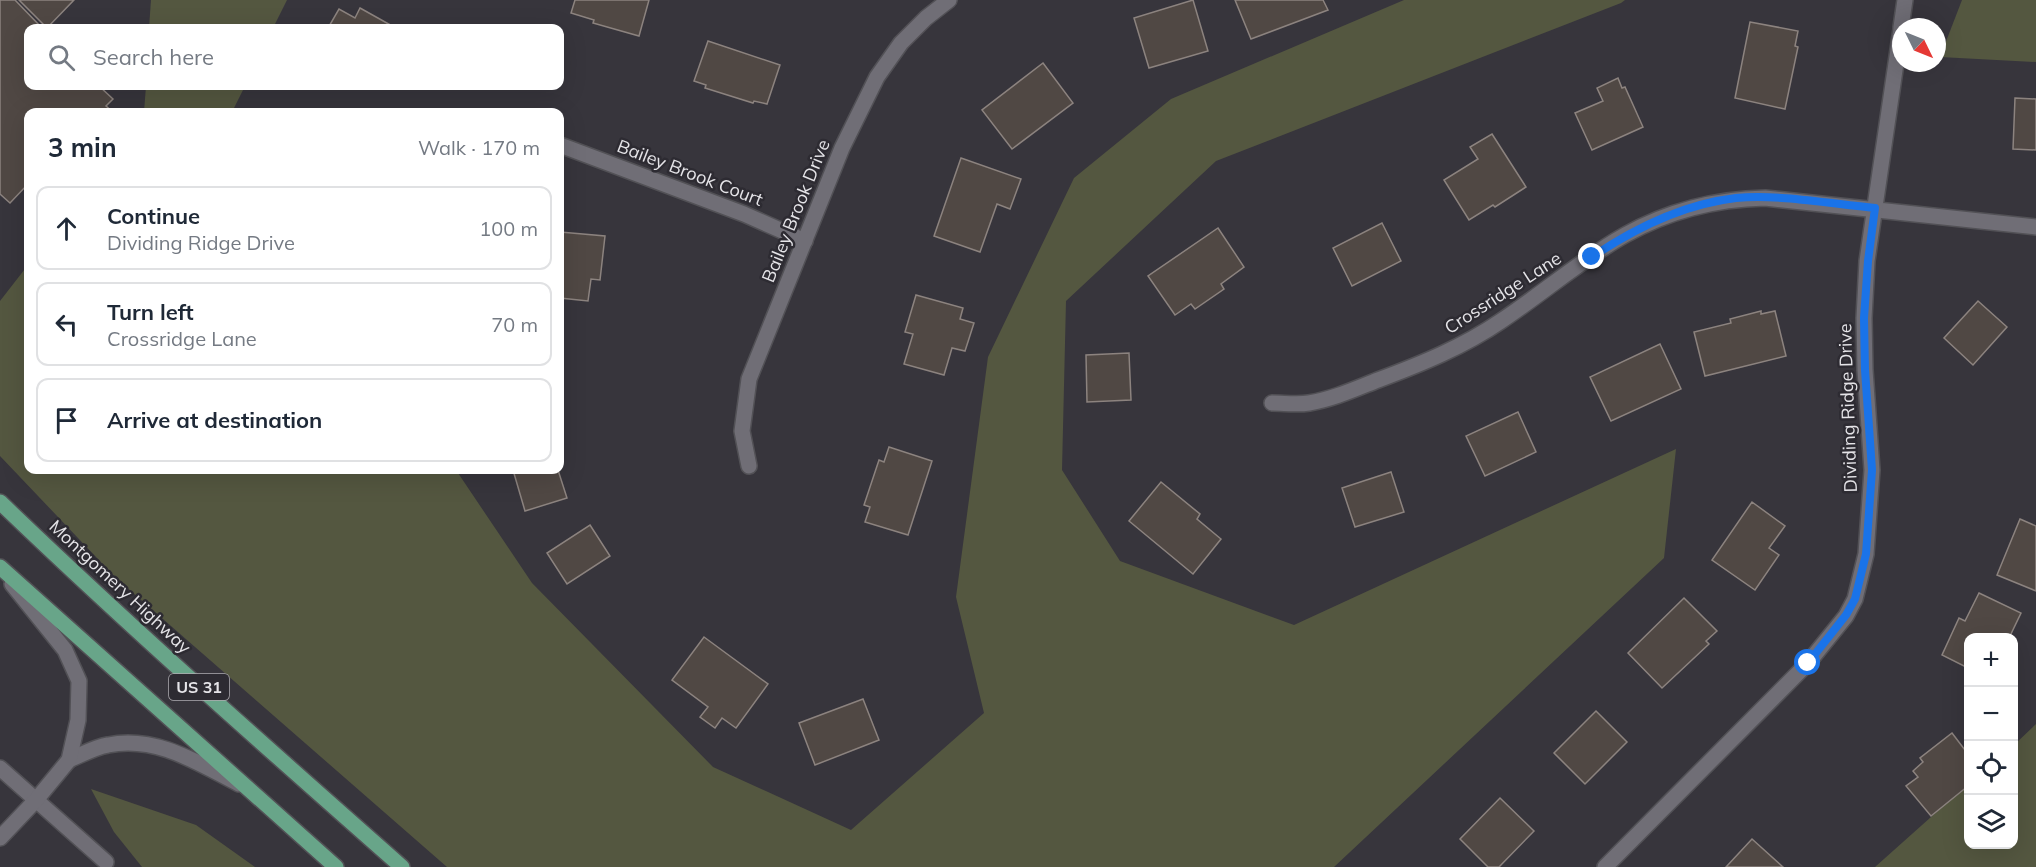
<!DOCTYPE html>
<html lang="en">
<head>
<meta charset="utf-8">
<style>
	body { margin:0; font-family:Mulish,sans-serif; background:#f2f2f3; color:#1f2937 }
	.controls { position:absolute; right:18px; bottom:18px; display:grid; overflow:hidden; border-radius:12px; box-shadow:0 6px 24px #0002 }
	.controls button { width:54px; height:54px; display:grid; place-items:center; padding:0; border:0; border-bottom:2px solid #e0e1e3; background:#fff; color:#1f2937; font:30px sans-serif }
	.compass { position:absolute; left:1892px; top:18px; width:54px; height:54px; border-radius:50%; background:#fff; box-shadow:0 6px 24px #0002; rotate:133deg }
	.stop { position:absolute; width:18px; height:18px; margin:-14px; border:4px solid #1a73e8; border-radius:50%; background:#fff }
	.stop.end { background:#1a73e8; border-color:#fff; box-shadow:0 2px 6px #0008 }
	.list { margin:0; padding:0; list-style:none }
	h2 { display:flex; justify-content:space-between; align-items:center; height:78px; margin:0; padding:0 24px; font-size:26px }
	h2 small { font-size:20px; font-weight:400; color:#747a83 }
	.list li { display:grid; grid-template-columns:39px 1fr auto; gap:18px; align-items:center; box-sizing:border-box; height:84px; margin:0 12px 12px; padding:0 12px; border:2px solid #e0e1e3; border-radius:12px }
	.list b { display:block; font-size:22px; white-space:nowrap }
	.list p { margin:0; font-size:20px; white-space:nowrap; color:#747a83 }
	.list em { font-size:20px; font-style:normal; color:#747a83 }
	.icon { flex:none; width:33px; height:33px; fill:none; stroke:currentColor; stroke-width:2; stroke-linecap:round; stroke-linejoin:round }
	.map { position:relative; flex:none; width:2036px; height:867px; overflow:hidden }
	.search { position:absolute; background:#fff; box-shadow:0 6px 24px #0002; left:24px; top:24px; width:540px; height:66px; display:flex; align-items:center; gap:15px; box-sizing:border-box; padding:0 21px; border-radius:12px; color:#747a83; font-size:22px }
	.panel { position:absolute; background:#fff; box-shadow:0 6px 24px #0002; left:24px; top:108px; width:540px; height:366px; border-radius:12px }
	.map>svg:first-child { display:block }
	.green { fill:#545740 }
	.building { fill:#504844; stroke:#8c837f; stroke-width:1.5 }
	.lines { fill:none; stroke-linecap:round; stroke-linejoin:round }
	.minor-casing { stroke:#525156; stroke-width:18 }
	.major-casing { stroke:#525156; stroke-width:18 }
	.minor { stroke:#706e76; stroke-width:15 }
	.major { stroke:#68a589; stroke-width:15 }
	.route { stroke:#1a73e8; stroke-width:8 }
	.labels { text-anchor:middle; stroke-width:5; stroke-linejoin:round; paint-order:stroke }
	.shield { fill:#2d2b32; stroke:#aeacb1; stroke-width:1.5 }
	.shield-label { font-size:16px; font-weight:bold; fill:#e5e4e8 }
	.street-label { font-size:18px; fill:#e5e4e8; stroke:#2d2b32 }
</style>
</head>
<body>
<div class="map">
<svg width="2036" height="867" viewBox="0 0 2036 867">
	<rect width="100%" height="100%" fill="#37353c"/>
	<g class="green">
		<polygon points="151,0 287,0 273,28 149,28"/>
		<polygon points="1404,0 1625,0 1621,3 1216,161 1066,301 1062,470 1120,561 1294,625 1676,449 1664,558 1334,867 447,867 116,578 0,456 0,301 28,265 28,470 456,470 532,583 713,767 851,830 984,713 956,597 988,357 1074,178 1171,99"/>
		<polygon points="1962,0 2036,0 2036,62 1940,57"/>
		<polygon points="146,86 245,86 232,112 144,112"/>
		<polygon points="2036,724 2036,867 1875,867 1968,784 1968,844 2014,844 2014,745"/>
		<polygon points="91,789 196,825 255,867 142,867 114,832"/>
	</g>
	<g class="building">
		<polygon points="0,0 15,0 42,28 28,28 28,86 99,86 113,99 106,106 113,112 28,112 28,184 10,203 0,194"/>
		<polygon points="19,0 74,0 47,28"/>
		<polygon points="575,0 649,0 639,36 593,23 594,20 571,13"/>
		<polygon points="1193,0 1208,51 1149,68 1134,18"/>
		<polygon points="1235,0 1323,0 1328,10 1251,39"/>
		<polygon points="360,8 394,27 393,28 328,28 339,9 355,18"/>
		<polygon points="1750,22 1798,31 1795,46 1798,47 1785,109 1735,98"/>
		<polygon points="708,41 780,65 767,104 754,101 753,103 705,88 706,85 694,81"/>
		<polygon points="1043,63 1073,103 1012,149 982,110"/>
		<polygon points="1618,78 1622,88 1625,87 1643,127 1592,150 1575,113 1603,101 1597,88"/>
		<polygon points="2015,98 2036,99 2036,150 2013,149"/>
		<polygon points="1492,134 1526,187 1495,207 1493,205 1469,220 1444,180 1478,159 1470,147"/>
		<polygon points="961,158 1021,179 1010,209 997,204 980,252 934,236"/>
		<polygon points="1382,223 1401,261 1352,286 1333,248"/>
		<polygon points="1218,228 1244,267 1221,284 1224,289 1195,309 1191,304 1175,315 1148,276"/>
		<polygon points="560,232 605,236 600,280 591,279 588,301 560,298"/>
		<polygon points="916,295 963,308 960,319 974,323 965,351 952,348 944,375 904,364 913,334 905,332"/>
		<polygon points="1978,301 2007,327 1973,365 1944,338"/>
		<polygon points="1761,311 1761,314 1775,311 1786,356 1705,376 1694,332 1731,323 1730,319"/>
		<polygon points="1660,344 1681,389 1611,421 1590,377"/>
		<polygon points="1129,353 1131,400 1087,402 1086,355"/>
		<polygon points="1518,412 1536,452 1485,476 1466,436"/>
		<polygon points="889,447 932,461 908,535 865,522 870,507 864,505 879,460 884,462"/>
		<polygon points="513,470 558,470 567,498 525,511"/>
		<polygon points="1391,472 1404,512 1355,527 1342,488"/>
		<polygon points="1161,482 1200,514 1197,519 1221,539 1193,574 1129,521"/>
		<polygon points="1752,502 1785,526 1769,548 1779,555 1755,590 1712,560"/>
		<polygon points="2020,519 2036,526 2036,591 1997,575"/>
		<polygon points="590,525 610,556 567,584 547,553"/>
		<polygon points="1979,593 2021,613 2009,638 1968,638 1968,668 1942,655 1959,618 1965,621"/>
		<polygon points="1684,598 1717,631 1706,641 1709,644 1662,688 1628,653"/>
		<polygon points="704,637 768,684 736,728 722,718 715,728 700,717 708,707 672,680"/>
		<polygon points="863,699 879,740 815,765 799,723"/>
		<polygon points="1596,711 1627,742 1585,784 1554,753"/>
		<polygon points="1952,733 1968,754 1968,768 1965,771 1968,775 1968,786 1931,816 1906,786 1918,777 1913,771 1923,762 1920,758"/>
		<polygon points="1500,798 1534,831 1499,867 1488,867 1460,839"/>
		<polygon points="1752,839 1783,867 1726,867"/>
	</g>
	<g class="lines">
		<g class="minor-casing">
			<g id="minor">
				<polyline points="1901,27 1905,0"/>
				<polyline points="560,145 744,214 805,241"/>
				<path d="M 1272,403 C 1284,403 1297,405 1309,403 C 1333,399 1355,389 1378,380 C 1421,364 1463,347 1501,321 C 1543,293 1582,259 1625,235 C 1668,211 1717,199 1765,198 L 2036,227"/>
				<polyline points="749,466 742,431 749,379 842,148 877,77 901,43 926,18 949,0"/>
				<path d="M 69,760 C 81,755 95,747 108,745 C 156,735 198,763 239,784"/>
				<polyline points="0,768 106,862"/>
				<polyline points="0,838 36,800 69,760 78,720 79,681 65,650 12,584"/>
				<polyline points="1605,867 1808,663 1846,616 1855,599 1866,554 1872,470 1865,370 1864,318 1867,261 1901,29"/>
			</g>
		</g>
		<g class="major-casing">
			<g id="major">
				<path d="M 0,502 C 130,627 266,747 402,867"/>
				<polyline points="0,567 336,867"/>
			</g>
		</g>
		<use href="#minor" class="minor"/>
		<use href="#major" class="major"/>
	</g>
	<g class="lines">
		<path class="route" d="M 1592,257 C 1635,228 1684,204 1736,198 C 1779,194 1832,204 1875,208 L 1868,261 L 1864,318 L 1865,370 L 1872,470 L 1866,554 L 1855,599 L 1846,615 L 1808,663"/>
	</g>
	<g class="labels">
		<rect class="shield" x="169" y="674" width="60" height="26" rx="4.5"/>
		<g class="shield-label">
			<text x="199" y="693">US 31</text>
		</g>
		<g class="street-label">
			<text transform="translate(690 173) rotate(21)" y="6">Bailey Brook Court</text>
			<text transform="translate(796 211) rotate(-68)" y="6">Bailey Brook Drive</text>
			<text transform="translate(1503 293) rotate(-33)" y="6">Crossridge Lane</text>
			<text transform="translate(1848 408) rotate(-92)" y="6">Dividing Ridge Drive</text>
			<text transform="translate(120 587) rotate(43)" y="6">Montgomery Highway</text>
		</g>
	</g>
</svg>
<div class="controls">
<button>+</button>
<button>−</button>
<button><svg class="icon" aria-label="locate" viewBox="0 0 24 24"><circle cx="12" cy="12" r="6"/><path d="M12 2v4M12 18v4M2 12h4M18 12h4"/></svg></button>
<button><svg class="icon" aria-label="layers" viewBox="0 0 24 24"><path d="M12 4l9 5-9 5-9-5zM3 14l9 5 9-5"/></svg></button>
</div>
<svg class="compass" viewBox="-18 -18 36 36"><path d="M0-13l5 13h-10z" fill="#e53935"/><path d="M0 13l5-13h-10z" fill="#747a83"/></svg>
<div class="stop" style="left:1808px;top:663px"></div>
<div class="stop end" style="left:1592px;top:257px"></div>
<div class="search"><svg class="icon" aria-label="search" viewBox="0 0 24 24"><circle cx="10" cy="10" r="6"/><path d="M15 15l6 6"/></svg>Search here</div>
<section class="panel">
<h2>3 min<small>Walk · 170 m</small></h2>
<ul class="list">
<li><svg class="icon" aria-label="ahead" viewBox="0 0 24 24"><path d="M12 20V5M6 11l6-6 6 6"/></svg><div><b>Continue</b><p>Dividing Ridge Drive</p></div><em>100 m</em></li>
<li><svg class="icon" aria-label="left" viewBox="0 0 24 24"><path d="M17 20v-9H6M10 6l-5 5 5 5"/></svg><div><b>Turn left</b><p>Crossridge Lane</p></div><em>70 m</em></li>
<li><svg class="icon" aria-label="arrive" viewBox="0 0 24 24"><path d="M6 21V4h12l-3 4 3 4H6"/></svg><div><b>Arrive at destination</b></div></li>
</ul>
</section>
</div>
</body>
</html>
